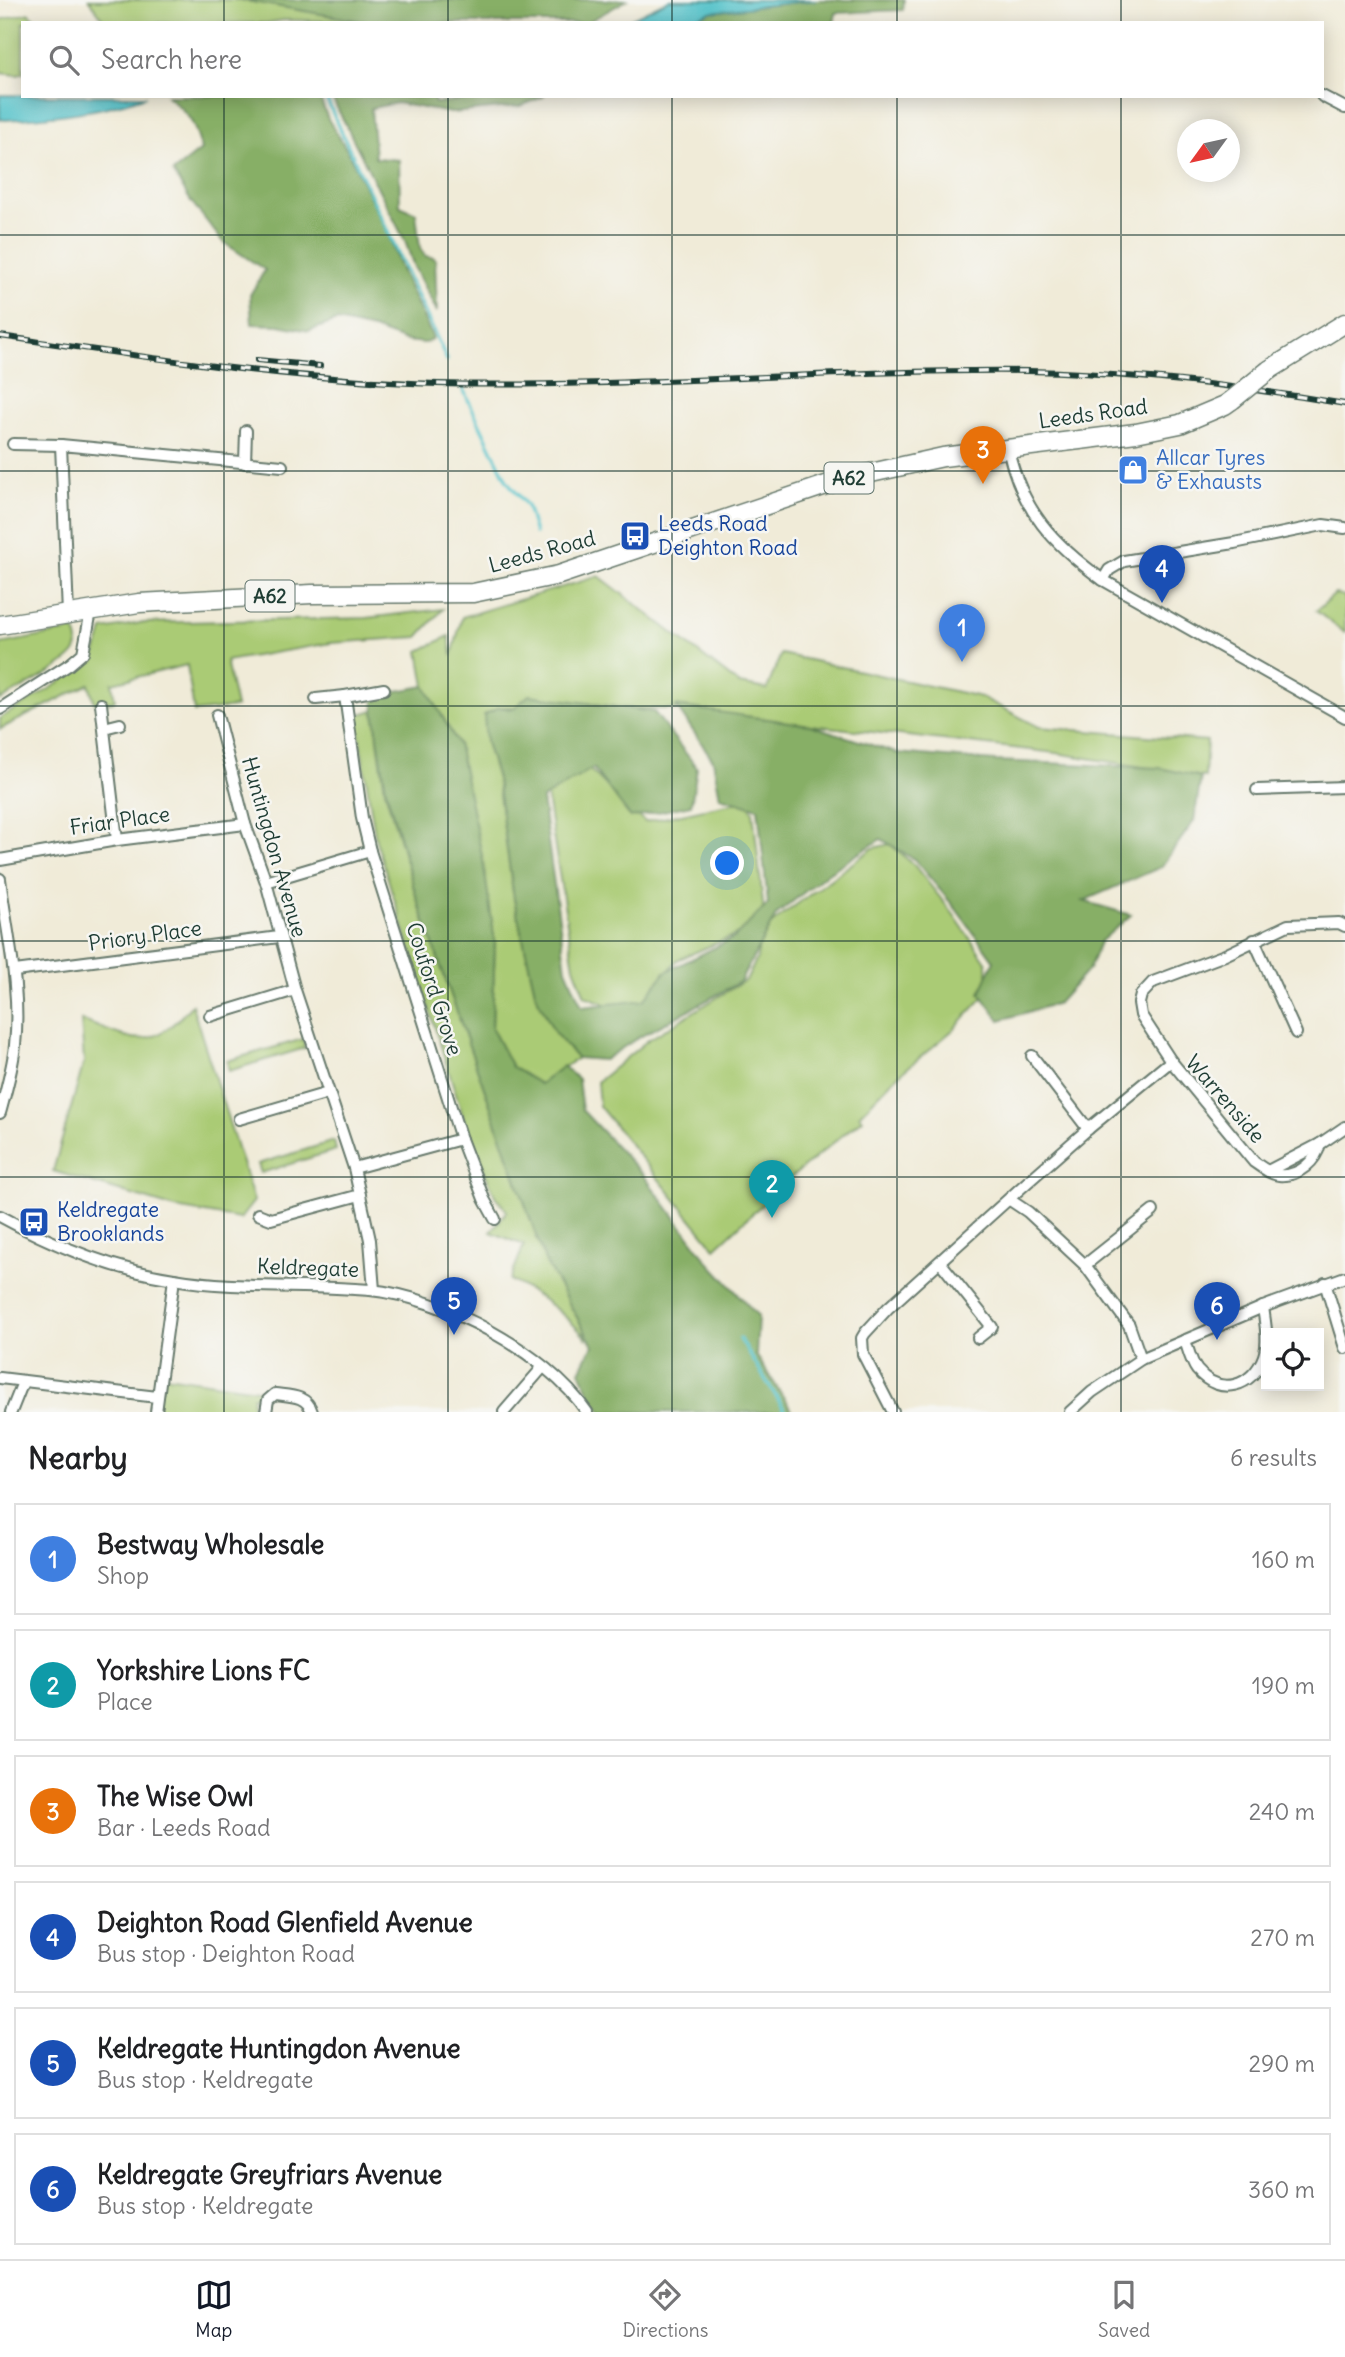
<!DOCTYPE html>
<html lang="en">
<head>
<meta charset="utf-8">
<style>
	body { margin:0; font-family:Delius,sans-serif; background:#f6f6f6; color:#202124 }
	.controls { position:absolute; right:21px; bottom:21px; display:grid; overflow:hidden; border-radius:0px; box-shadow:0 4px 18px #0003 }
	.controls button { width:63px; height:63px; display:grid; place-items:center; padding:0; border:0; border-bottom:2px solid #e0e0e0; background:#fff; color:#202124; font:35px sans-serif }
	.compass { position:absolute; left:1177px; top:119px; width:63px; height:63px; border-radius:50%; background:#fff; box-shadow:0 4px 18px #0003; rotate:237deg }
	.you { position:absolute; left:728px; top:864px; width:24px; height:24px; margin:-18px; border:5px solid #fff; border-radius:50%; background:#1a73e8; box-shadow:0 0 0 10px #1a73e833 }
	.badge { display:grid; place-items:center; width:46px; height:46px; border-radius:50%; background:#111827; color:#fff; font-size:23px; font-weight:700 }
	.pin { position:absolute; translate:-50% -58px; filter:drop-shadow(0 2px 4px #0008) }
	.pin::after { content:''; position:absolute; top:37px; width:24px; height:21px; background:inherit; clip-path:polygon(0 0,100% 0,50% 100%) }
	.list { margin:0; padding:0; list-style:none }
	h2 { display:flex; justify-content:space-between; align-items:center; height:91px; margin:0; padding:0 28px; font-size:30px }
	h2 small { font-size:23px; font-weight:400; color:#757577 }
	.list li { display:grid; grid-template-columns:46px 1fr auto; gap:21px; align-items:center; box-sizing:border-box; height:112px; margin:0 14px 14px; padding:0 14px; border:2px solid #e0e0e0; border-radius:0px }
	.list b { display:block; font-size:26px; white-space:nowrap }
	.list p { margin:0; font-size:23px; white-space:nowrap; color:#757577 }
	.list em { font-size:23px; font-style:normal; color:#757577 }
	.icon { flex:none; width:38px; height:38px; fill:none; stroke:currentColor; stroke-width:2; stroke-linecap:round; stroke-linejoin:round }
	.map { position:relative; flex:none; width:1345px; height:1412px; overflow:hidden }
	.search { position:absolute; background:#fff; box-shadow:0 4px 18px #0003; left:21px; right:21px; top:21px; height:77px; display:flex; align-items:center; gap:18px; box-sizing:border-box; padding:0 24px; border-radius:0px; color:#757577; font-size:26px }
	.sheet { height:847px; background:#fff }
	nav { display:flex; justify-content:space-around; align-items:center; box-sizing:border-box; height:98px; border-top:2px solid #e0e0e0; background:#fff; font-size:19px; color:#757577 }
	nav a { display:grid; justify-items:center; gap:4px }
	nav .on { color:#111827 }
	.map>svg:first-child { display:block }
	.green { fill:#aacb74; stroke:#648454; stroke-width:2 }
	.forest { fill:#87af66; stroke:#53764d; stroke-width:2 }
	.water { fill:#55c3ca; stroke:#3a807f; stroke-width:2 }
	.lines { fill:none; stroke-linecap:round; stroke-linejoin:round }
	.stream { stroke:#55c3ca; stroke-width:3.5 }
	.street-casing { stroke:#687a6d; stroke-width:14 }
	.primary-casing { stroke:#687a6d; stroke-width:21 }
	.street { stroke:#fff; stroke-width:10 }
	.primary { stroke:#fff; stroke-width:18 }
	.rail-casing { stroke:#1f3d34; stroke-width:6 }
	.rail { stroke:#f6f6f2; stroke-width:3.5; stroke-dasharray:10; stroke-linecap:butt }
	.primary-bridge-casing { stroke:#687a6d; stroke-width:21; stroke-linecap:butt }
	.primary-bridge { stroke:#fff; stroke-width:18 }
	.grid { fill:none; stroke:#1f3d34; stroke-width:2; stroke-opacity:0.55 }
	.labels { text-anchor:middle; stroke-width:5; stroke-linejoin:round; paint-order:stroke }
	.shield { fill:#f6f6f2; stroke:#60746d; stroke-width:2 }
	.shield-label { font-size:19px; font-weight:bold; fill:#1f3d34 }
	.street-label { font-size:21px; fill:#1f3d34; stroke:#f6f6f2 }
	.shop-label { font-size:21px; fill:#366cbe; stroke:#f6f6f2; text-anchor:start }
	.transit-label { font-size:21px; fill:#164399; stroke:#f6f6f2; text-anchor:start }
</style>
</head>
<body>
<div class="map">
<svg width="1345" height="1412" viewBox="0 0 1345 1412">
	<rect width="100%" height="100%" fill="#f6f6f2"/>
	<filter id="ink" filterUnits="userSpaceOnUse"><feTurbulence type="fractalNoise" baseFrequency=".0143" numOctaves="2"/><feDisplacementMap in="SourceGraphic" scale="14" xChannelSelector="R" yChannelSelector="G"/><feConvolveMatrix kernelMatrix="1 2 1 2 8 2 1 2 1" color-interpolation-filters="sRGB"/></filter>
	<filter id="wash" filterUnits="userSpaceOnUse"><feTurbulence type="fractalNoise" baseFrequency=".00686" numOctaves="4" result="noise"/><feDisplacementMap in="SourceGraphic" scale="28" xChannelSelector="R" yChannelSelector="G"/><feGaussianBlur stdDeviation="1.57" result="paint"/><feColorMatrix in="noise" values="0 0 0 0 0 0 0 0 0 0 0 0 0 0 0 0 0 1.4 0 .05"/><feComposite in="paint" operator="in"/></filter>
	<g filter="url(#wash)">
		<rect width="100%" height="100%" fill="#f0ebd8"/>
		<g class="green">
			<polygon points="89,0 241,0 369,22 284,20 267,23 106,23"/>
			<polygon points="29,13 39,23 23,23 23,73 18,75 0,73 0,20"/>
			<polygon points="599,576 739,684 767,689 781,654 981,697 1039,727 1207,741 1205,777 1056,753 670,709 499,707 486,742 497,779 514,899 536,996 555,1033 577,1058 540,1084 512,1067 492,1029 495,942 458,744 425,686 419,651 449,636 452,656 462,617"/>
			<polygon points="1335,594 1345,596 1345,633 1316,611"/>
			<polygon points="443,609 418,637 331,643 226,661 236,707 194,712 187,665 112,683 115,701 95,704 89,684 0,729 0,718 56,685 95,656 103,630 140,623 366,618"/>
			<path d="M 74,630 C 78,637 80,644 76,651 C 66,667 18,690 0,700 L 0,644 Z"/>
			<path d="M 374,710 L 385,791 L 417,899 L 546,1263 L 583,1328 L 587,1339 C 565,1313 540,1295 510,1280 L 524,1245 L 491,1232 L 507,1211 L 495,1196 L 468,1132 L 376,841 L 356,715 Z"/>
			<polygon points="587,767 645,822 745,800 753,811 764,913 745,931 677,960 645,1004 616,1008 585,996 574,967 546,791"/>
			<polygon points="890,844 914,865 954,915 987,963 988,992 953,1030 893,1080 859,1115 862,1119 793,1176 715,1248 599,1106 597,1082 648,1040 747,979 757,958 760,935 781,916 873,848"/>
			<path d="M 192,1005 L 254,1201 L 240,1219 L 175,1208 L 53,1171 L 84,1062 L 81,1020 C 137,1041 148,1054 192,1005 Z"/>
			<polygon points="303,1039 305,1048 229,1071 227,1061"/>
			<polygon points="334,1141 336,1150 261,1173 258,1164"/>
			<polygon points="159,1375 264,1390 263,1397 253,1396 251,1412 156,1411"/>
		</g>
		<g class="forest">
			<polygon points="241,0 627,0 586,23 372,23"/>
			<polygon points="816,0 904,0 903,10 836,13 834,23 683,23 710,12"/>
			<path d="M 167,96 L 319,96 L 328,119 L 347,150 L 387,231 L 400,267 L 433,338 L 425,343 L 406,341 L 373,329 L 337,321 L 309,331 L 279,325 L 252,324 L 250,295 L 265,270 L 223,242 L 190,200 L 173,172 L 201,150 C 195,122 189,114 167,96 Z"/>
			<polygon points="331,96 432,96 435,103 505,96 545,96 521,106 451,113 397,103 371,108 375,158 399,160 400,206 416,213 420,248 425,256 435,258 437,312 414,267 405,241"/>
			<polygon points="425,686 458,744 483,860 495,942 492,1029 512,1067 540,1084 563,1066 578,1079 582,1110 644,1176 707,1260 758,1316 756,1355 793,1412 602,1412 591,1396 580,1371 593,1345 546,1263 417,899 386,790 374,711 374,695"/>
			<polygon points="529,695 654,712 697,768 691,805 631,818 593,768 542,799 566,969 582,1007 644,1000 665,972 734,938 768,904 758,808 720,797 713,760 676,706 810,725 896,753 995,761 1160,768 1201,777 1194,821 1161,867 1083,901 1131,915 1100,942 1089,969 1058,1003 1000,1020 980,993 994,961 956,909 915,860 881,839 828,873 776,915 740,982 636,1039 604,1060 577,1058 555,1033 536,996 514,899 497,779 486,742 484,715 499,707 513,709"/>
		</g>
		<g class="water">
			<polygon points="669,0 816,0 710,12 683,23 622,23"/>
			<path d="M 0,95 L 146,96 C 101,112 52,117 5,120 L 0,119 Z"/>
		</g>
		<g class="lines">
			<g class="stream">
				<polyline points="325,96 447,360"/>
				<polyline points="462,387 507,481 527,506 535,533"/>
				<polyline points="740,1339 786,1412"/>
			</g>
		</g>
	</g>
	<g filter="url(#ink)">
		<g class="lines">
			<g class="street-casing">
				<g id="street">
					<polyline points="1322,96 1345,108"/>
					<polyline points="13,444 61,445"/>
					<path d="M 1008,449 C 1022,511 1053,544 1103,580 L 1345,717"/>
					<polyline points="245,463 246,431"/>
					<polyline points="1103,580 1109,570 1124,561 1234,543 1323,525 1345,528"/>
					<polyline points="68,614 61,445 282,466"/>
					<polyline points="384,689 345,696 362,818 370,851 461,1139"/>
					<polyline points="316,699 345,696"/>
					<polyline points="101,704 117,840"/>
					<polyline points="0,709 70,664 83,653 91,611"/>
					<polyline points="217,715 245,824 266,882 295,990 354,1168 370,1240 374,1290"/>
					<polyline points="104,728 120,724"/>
					<polyline points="1257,790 1345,787"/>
					<polyline points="0,860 117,840 245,824"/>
					<path d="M 0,879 C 7,934 21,989 15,1045 C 13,1067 6,1091 0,1113"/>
					<polyline points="266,882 370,851"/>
					<polyline points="1254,940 1296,1033"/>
					<polyline points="15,971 279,937"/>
					<polyline points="210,1016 295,990"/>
					<polyline points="1032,1056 1088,1129"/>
					<polyline points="1171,1061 1141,1015 1139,1003 1141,995 1153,982 1225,955 1288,925 1339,923 1345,926"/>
					<polyline points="239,1119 328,1093"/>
					<polyline points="354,1168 461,1139 484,1199 495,1219"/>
					<polyline points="1268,1171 1320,1144"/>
					<polyline points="1010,1200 1028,1212 1085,1265 1129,1325 1141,1359"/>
					<polyline points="258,1214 271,1219 360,1195"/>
					<path d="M 0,1216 C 53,1245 114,1270 174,1279 C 239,1290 305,1284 370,1290 C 443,1297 546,1352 587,1412"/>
					<polyline points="940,1262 992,1327 978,1338"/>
					<polyline points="1085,1265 1153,1211"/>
					<polyline points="1325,1283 1345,1348"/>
					<path d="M 1185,1340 C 1188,1349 1191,1362 1197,1370 C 1220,1397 1253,1387 1264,1356 C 1269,1341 1265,1322 1263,1307"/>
					<polyline points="0,1378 157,1397"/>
					<polyline points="11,1412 23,1382"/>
					<polyline points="156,1412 174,1279"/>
					<path d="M 266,1412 L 268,1400 L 275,1394 C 290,1396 307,1395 312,1412"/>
					<polyline points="504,1412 543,1367"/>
					<path d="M 893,1412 L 863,1354 L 862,1338 L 865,1333 L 888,1308 L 1022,1187 L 1088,1129 L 1171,1061 L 1254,1162 C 1261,1167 1270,1174 1279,1175 C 1299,1177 1316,1161 1320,1144 L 1345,1127"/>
					<polyline points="1070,1412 1092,1392 1141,1359 1263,1307 1345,1277"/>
				</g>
			</g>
			<g class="primary-casing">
				<g id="primary">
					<polyline points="1269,370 1345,323"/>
					<polyline points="0,625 139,603 312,594 473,593 559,575 844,479 943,457 1136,433 1180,424 1225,405 1232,400"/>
				</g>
			</g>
			<use href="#street" class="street"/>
			<use href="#primary" class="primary"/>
			<g class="rail-casing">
				<g id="rail">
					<path d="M 0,336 C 145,357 291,380 438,384 C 635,388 831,369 1028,371 C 1135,373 1240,386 1345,404"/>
					<polyline points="257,360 320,366"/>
				</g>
			</g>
			<use href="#rail" class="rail"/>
			<g class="primary-bridge-casing">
				<polyline id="primary-bridge" points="1232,400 1269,370"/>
			</g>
			<use href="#primary-bridge" class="primary-bridge"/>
		</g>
	</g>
	<path class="grid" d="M 224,0 L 224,23M 448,0 L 448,23M 672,0 L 672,23M 897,0 L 897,23M 1121,0 L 1121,23M 224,96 L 224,1412M 448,96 L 448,1412M 672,96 L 672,1412M 897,96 L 897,1412M 1121,96 L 1121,1412M 0,235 L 1345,235M 0,471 L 1345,471M 0,706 L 1345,706M 0,941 L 1345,941M 0,1177 L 1345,1177"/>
	<defs>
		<g id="shop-square" transform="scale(1.575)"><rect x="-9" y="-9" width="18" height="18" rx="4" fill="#3f7fe0" stroke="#f6f6f2"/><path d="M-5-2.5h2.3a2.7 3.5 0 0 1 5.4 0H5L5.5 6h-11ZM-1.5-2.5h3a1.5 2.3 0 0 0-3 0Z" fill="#fff"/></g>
		<g id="bus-square" transform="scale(1.575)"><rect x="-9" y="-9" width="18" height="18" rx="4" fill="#1a4fb4" stroke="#f6f6f2"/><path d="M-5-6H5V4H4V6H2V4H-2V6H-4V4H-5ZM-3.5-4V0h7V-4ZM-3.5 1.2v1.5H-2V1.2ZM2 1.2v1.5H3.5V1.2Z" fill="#fff"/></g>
	</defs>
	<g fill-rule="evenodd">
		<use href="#shop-square" x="1133" y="470"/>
		<use href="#bus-square" x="635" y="536"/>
		<use href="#bus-square" x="34" y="1222"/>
	</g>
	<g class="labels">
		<g class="shield">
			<rect x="824.5" y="462.5" width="49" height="31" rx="5"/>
			<rect x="245.5" y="580.5" width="49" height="31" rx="5"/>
		</g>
		<g class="shield-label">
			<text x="849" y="485">A62</text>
			<text x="270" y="603">A62</text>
		</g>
		<g class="street-label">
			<text transform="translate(1093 414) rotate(-8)" y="7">Leeds Road</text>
			<text transform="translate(542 552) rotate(-15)" y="7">Leeds Road</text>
			<text transform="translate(120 821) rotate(-8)" y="7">Friar Place</text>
			<text transform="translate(274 847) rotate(74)" y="7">Huntingdon Avenue</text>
			<text transform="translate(145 936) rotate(-8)" y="7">Priory Place</text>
			<text transform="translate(434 989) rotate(72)" y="7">Couford Grove</text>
			<text transform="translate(1225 1099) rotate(49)" y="7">Warrenside</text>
			<text transform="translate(308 1268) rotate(2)" y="7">Keldregate</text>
		</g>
		<g class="shop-label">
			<text x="1156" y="465">Allcar Tyres<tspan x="1156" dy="24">&amp; Exhausts</tspan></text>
		</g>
		<g class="transit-label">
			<text x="658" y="531">Leeds Road<tspan x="658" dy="24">Deighton Road</tspan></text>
			<text x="57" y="1217">Keldregate<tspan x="57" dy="24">Brooklands</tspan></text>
		</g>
	</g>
</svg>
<div class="controls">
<button><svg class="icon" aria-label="locate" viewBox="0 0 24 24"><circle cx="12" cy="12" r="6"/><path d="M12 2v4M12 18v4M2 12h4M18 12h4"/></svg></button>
</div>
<svg class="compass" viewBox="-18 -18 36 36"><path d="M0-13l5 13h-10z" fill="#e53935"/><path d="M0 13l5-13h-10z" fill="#757577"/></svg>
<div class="you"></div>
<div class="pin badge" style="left:962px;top:662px;background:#3f7fe0">1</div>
<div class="pin badge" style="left:772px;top:1218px;background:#0f9aa8">2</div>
<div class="pin badge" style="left:983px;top:484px;background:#e8710a">3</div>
<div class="pin badge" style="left:1162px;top:603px;background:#1a4fb4">4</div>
<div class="pin badge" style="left:454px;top:1335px;background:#1a4fb4">5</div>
<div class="pin badge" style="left:1217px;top:1340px;background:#1a4fb4">6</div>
<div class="search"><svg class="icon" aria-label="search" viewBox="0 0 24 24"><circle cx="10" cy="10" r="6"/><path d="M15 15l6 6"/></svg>Search here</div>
</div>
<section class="sheet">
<h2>Nearby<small>6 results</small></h2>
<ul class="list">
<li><span class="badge" style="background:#3f7fe0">1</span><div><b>Bestway Wholesale</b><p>Shop</p></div><em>160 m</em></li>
<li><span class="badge" style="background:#0f9aa8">2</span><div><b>Yorkshire Lions FC</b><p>Place</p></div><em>190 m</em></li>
<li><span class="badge" style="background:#e8710a">3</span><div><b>The Wise Owl</b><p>Bar · Leeds Road</p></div><em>240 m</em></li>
<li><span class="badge" style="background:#1a4fb4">4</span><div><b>Deighton Road Glenfield Avenue</b><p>Bus stop · Deighton Road</p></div><em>270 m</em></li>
<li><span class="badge" style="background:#1a4fb4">5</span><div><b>Keldregate Huntingdon Avenue</b><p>Bus stop · Keldregate</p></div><em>290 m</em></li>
<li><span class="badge" style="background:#1a4fb4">6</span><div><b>Keldregate Greyfriars Avenue</b><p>Bus stop · Keldregate</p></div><em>360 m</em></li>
</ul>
</section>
<nav>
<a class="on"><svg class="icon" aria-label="map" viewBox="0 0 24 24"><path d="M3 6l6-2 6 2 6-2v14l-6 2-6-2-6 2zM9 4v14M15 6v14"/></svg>Map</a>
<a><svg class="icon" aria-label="directions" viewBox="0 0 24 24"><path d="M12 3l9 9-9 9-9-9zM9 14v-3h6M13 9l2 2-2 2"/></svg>Directions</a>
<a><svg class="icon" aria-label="saved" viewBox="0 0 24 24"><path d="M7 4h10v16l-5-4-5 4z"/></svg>Saved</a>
</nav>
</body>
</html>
